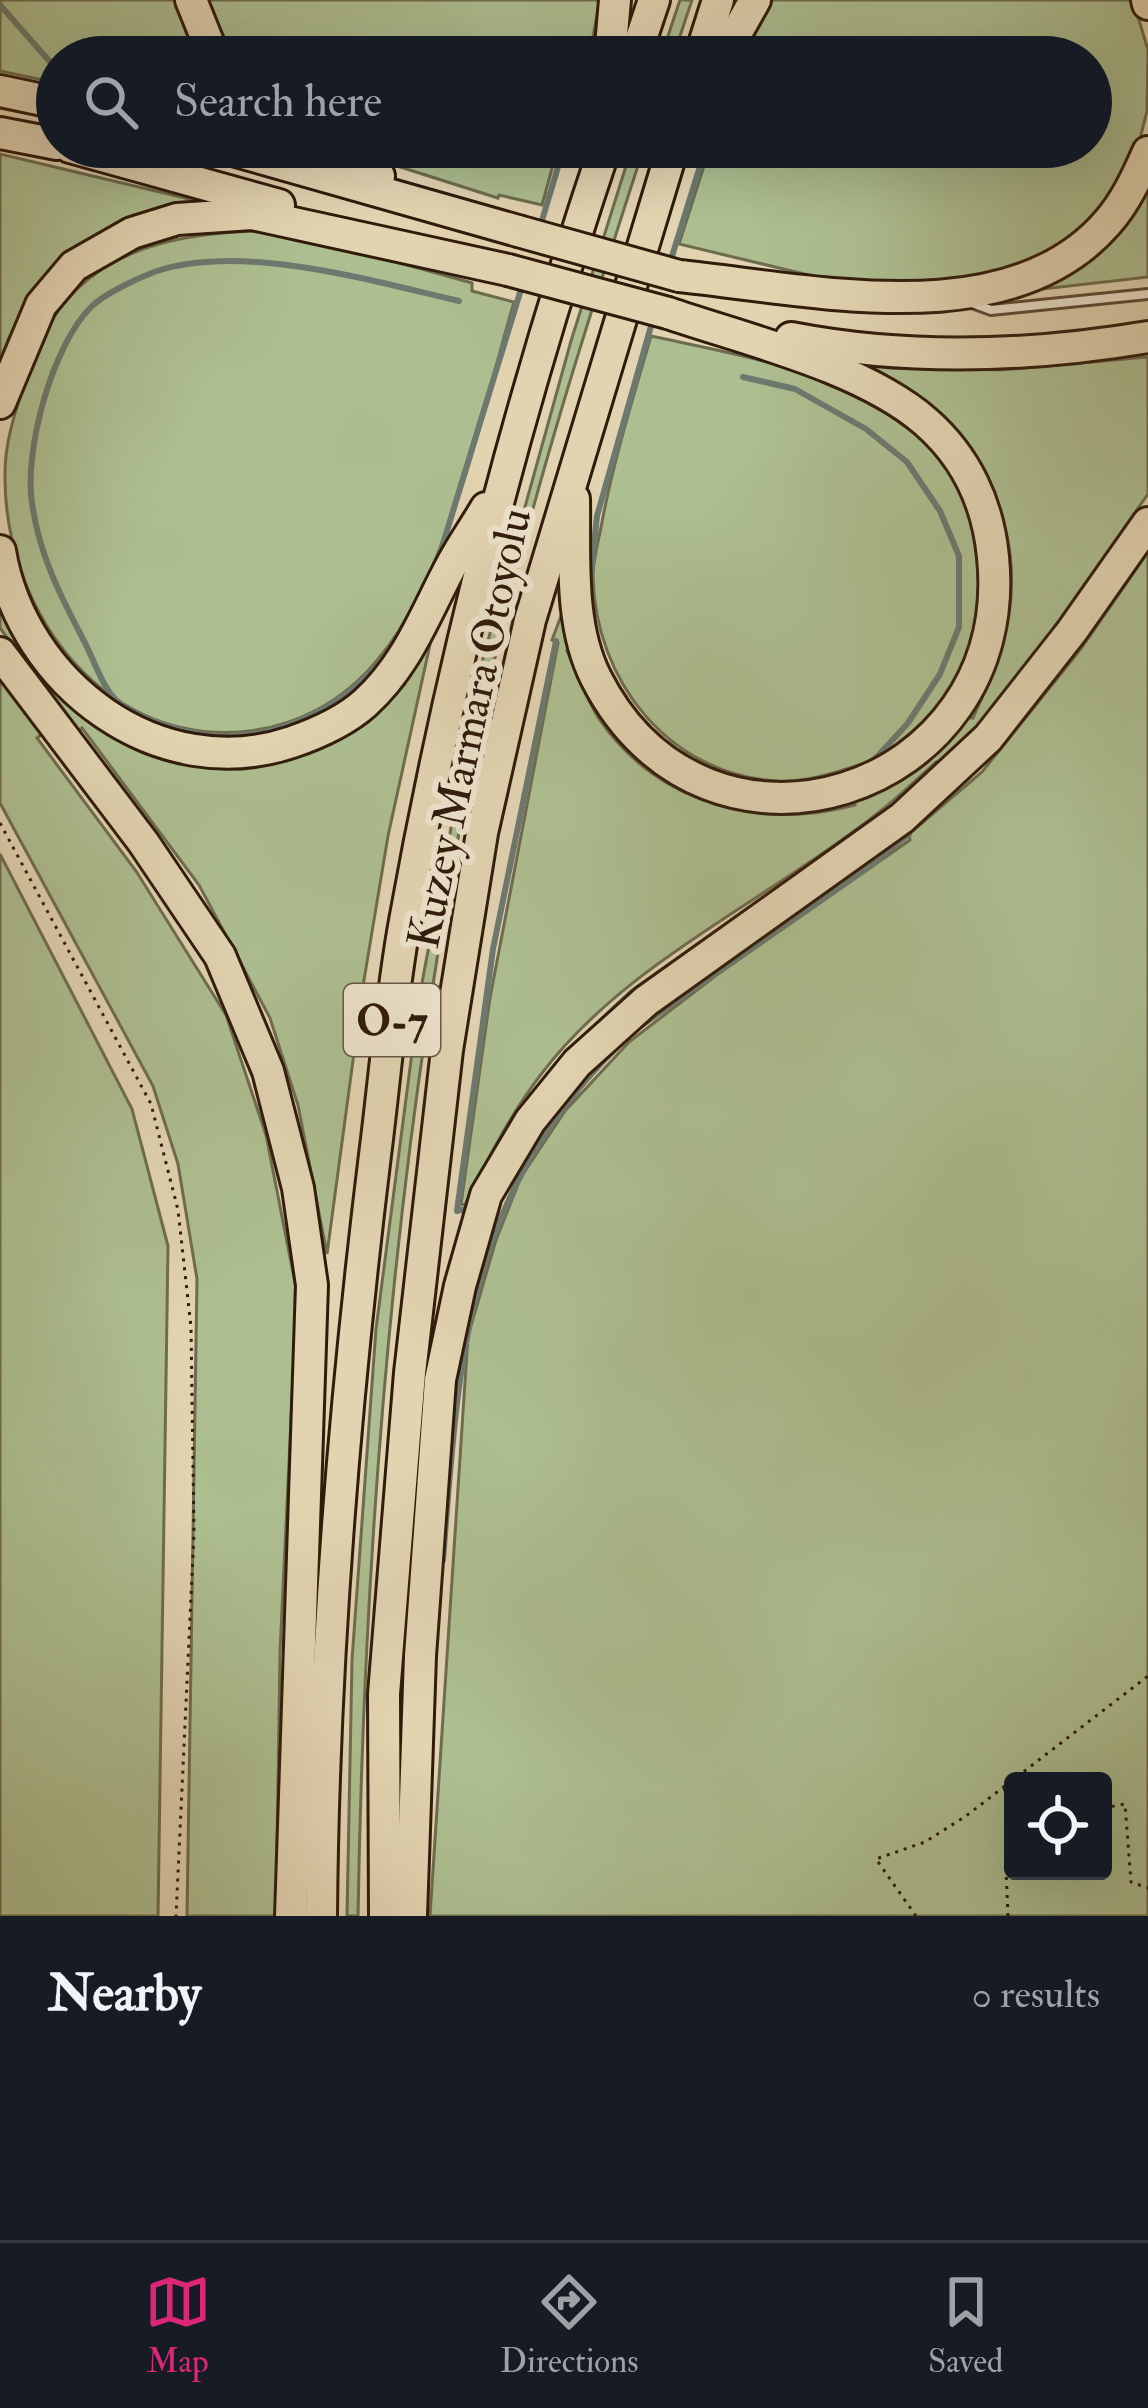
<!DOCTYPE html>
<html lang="en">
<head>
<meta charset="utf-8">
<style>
	body { margin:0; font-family:"IM FELL Double Pica",serif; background:#242831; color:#f1f3f6 }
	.controls { position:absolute; right:36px; bottom:36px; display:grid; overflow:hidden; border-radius:12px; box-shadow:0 12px 48px #0002 }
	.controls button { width:108px; height:108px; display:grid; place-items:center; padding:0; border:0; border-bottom:3px solid #363941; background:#171b24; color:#f1f3f6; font:60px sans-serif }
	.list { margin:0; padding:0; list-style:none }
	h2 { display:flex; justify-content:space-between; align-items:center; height:156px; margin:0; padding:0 48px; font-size:51px }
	h2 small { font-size:39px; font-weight:400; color:#9ea1a6 }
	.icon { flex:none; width:66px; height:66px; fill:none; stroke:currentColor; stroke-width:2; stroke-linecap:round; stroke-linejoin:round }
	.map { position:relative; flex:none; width:1148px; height:1916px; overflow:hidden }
	.search { position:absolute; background:#171b24; box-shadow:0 12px 48px #0002; left:36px; right:36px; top:36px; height:132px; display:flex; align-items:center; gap:30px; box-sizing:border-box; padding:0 42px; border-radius:66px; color:#9ea1a6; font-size:45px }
	.sheet { height:324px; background:#171b24 }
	nav { display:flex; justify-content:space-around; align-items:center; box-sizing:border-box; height:168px; border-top:3px solid #363941; background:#171b24; font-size:33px; color:#9ea1a6 }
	nav a { display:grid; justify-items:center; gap:6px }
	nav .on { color:#db2777 }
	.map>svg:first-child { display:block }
	.green { fill:#adbe90; stroke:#6e6c4e; stroke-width:3; fill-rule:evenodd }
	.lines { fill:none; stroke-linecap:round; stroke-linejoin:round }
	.stream { stroke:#6d796f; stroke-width:6 }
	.lane-casing { stroke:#5c4934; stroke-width:14 }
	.highway-casing { stroke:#301b0b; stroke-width:36 }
	.path { stroke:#301b0b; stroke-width:3; stroke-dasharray:3 6; stroke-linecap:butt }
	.lane { stroke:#ece2cc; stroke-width:8 }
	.highway { stroke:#e2d3b1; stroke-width:30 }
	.highway-bridge-casing { stroke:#301b0b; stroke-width:36; stroke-linecap:butt }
	.highway-bridge { stroke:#e2d3b1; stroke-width:30 }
	.labels { text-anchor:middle; stroke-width:12; stroke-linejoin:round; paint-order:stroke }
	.shield { fill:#ece2cc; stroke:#685745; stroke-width:3 }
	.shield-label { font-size:42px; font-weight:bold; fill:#301b0b }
	.street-label { font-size:45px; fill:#301b0b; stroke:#ece2cc }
</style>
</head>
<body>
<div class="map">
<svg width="1148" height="1916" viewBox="0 0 1148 1916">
	<rect width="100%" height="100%" fill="#e2d3b1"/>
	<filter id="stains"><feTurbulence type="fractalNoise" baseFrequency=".00167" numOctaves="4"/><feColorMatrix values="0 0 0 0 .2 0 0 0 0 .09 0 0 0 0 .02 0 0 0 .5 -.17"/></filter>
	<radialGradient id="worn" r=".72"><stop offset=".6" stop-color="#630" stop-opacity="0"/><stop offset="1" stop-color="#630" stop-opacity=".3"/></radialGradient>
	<g class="green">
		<polygon points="0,0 180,0 202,57 57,57 57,83 0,71"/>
		<polygon points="205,0 600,0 589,57 234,57"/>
		<polygon points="680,0 692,0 673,57 661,57"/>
		<polygon points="768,0 1133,0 1148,50 1147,111 1135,158 1103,212 1064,246 1013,272 916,290 821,278 679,244 710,147 1091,147 1091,57 739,57"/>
		<polygon points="350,147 558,147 542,205 499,195 498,198 372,158"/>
		<path d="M 632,147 L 644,147 C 589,317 534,488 494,662 C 402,1072 365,1496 358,1916 L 347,1916 L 352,1660 L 376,1329 L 419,999 L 482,662 L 571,341 Z"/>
		<polygon points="0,154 227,208 42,286 9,338 0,365"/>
		<polygon points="1148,181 1148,277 1017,292"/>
		<path d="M 253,231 C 327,242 400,263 472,283 L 472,291 L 514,302 C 482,410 451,571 379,658 C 344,702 294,728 239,732 C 96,741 3,604 5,473 C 5,442 15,413 24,384 C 35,349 49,317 76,290 C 124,243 190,234 253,231 Z"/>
		<path d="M 651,336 C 734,354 823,368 896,415 C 981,469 1001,592 961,679 C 946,713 898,746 868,767 L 865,763 C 837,772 807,783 776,781 C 668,774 595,680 593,576 C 593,559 599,540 602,522 C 614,459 633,398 651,336 Z"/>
		<path d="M 1148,357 L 1148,494 L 1017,680 L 941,768 L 936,762 C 911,785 886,808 858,828 C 752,908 620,968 539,1077 C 509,1117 487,1160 465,1205 L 461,1204 L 490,998 L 558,643 L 552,640 L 564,608 L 573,650 L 567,651 C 577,674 586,698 599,719 C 657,803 758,831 855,805 L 854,799 C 903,778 929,757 965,717 L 973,718 C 988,684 1003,651 1009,613 C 1026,507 959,412 868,365 L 1001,370 Z"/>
		<path d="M 1148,552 L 1148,1916 L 430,1916 L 468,1336 L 496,1240 L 521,1177 L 565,1111 L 629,1042 L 718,974 L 910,840 L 909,834 L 982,772 L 1080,650 ZM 1013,1781 L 1103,1781 L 1103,1871 L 1013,1871 Z"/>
		<path d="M 0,591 C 24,623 48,655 72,687 C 82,701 92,720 106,731 C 167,781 276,777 342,738 C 366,724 385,704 405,684 L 399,678 L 431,640 L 388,836 L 363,986 L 327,1254 L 298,1105 L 270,1018 L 199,885 L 82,728 L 76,733 L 0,628 Z"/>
		<polygon points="0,677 43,733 37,738 136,871 226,1015 266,1135 297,1293 280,1652 276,1916 187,1916 197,1279 178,1164 153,1086 0,803"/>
		<polygon points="0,854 132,1109 168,1246 158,1916 0,1916"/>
	</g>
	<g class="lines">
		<g class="stream">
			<polyline points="0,5 51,63"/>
			<polyline points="540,227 564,147"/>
			<polyline points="669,266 706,147"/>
			<polyline points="743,377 795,389 866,429 907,462 940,511 959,556 959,627 940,674 908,723 875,759"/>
			<polyline points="438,560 522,286"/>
			<polyline points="590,585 597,516 653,319"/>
			<polyline points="1003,624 1006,565"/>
			<path d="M 386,656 C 334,718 248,756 167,726 C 151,720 132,714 118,702 C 102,688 93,657 83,639 C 60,595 39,554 32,503 C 24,450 52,346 91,307 C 104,294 136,279 154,272 C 242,242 371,281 459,301"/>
			<path d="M 586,688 C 631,788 752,836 855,801"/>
			<polyline points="970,713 998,649"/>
			<polyline points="874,820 928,774"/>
			<polyline points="639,1027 873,864 909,834"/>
			<polyline points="569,1051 632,992 771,894"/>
			<polyline points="527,1102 556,1065"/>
			<polyline points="470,1202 466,1209 457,1211 493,949 556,641"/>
			<path d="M 443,1560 C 459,1359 464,1200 616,1048"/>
		</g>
		<g class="lane-casing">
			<polyline id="lane" points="972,303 991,310 1148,294"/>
		</g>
		<g class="highway-casing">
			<g id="highway">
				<polyline points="191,0 214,57"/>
				<polyline points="1147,0 1148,4"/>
				<polyline points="610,57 615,0"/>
				<polyline points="635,57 654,0"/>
				<polyline points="700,57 718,0"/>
				<polyline points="723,57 755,0"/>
				<polyline points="0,91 57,103"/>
				<polyline points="0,133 57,144"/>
				<polyline points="70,147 279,205"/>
				<polyline points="222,147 518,231"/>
				<polyline points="315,147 379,176"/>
				<path d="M 679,276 C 810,289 1008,337 1107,223 C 1125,203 1137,177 1148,152"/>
				<path d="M 791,338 C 910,361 1029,357 1148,337"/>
				<polyline points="0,403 41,305 74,266 132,233 177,219 252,214 508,270"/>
				<path d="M 574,499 C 575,556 569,625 596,678 C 706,895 1017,795 993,557 C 988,504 966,457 926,422 C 863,367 747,340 668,313"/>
				<path d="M 0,551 C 22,684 159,787 292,742 C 318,733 345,721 365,703 C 408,664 425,614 452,564 C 462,545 475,527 486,508"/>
				<polyline points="0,653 143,842 220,956 268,1071 298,1188 312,1285 291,1916"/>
				<path d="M 321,1916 C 323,1661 344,1408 375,1155 C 385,1077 391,998 405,921 C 452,659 520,399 605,147"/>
				<polyline points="385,1916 384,1694 410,1373 447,1050 482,833 530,620 673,147"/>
				<polyline points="411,1916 420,1656 440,1380 460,1286 486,1195 530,1121 577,1063 646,1001 902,818 988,738 1072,631 1148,523"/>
			</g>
		</g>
		<g class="path">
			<polyline points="0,823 151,1104 178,1210 191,1327 194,1533 176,1916"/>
			<polyline points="1004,1788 1013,1820"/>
			<polyline points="1103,1808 1125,1804 1131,1882 1148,1888"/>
			<polyline points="916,1916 876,1859 925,1842 966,1816 1148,1676"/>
			<polyline points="1008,1916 1006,1870 1013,1834"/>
		</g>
		<use href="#lane" class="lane"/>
		<use href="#highway" class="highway"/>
		<g class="highway-bridge-casing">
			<g id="highway-bridge">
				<polyline points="518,231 679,276"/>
				<polyline points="508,270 668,313"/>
			</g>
		</g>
		<use href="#highway-bridge" class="highway-bridge"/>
	</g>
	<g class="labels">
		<rect class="shield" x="344" y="984" width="96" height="72" rx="9"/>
		<g class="shield-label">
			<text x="392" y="1035">O-7</text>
		</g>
		<g class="street-label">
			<text transform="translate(468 728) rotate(-78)" y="16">Kuzey Marmara Otoyolu</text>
		</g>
	</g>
	<rect width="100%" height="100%" filter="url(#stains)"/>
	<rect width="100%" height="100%" fill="url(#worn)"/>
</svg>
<div class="controls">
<button><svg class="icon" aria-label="locate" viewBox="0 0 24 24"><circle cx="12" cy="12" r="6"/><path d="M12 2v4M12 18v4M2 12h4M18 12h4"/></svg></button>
</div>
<div class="search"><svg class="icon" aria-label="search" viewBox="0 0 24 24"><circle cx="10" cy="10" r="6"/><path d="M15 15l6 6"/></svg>Search here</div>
</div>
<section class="sheet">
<h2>Nearby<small>0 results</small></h2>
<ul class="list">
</ul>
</section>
<nav>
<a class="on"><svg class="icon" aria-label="map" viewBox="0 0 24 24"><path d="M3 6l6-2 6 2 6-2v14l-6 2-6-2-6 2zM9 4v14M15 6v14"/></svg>Map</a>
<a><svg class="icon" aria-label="directions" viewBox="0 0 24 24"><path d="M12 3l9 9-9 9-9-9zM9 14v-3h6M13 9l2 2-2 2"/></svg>Directions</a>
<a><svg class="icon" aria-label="saved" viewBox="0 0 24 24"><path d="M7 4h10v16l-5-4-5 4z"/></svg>Saved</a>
</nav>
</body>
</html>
